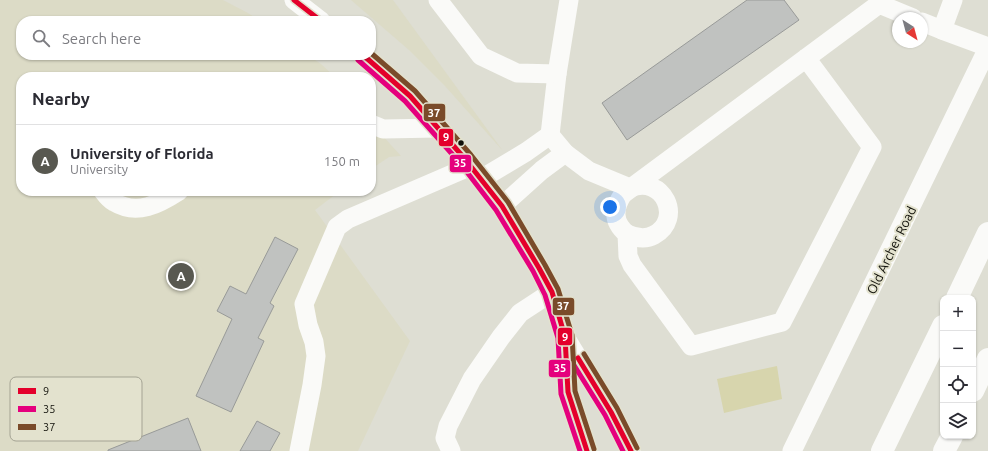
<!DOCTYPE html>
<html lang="en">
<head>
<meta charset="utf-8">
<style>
	body { margin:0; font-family:Ubuntu,sans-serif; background:#f7f7f7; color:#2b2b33 }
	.controls { position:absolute; right:12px; bottom:12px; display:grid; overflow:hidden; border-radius:8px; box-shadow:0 1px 3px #0004 }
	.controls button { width:36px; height:36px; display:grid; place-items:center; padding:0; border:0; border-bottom:1px solid #e1e1e2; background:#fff; color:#2b2b33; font:20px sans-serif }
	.compass { position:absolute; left:892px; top:12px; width:36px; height:36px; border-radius:50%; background:#fff; box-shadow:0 1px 3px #0004; rotate:144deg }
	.you { position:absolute; left:610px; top:207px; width:14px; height:14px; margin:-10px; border:3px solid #fff; border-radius:50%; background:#1a73e8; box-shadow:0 0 0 6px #1a73e833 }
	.badge { display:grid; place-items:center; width:26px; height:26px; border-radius:50%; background:#585850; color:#fff; font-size:13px; font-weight:700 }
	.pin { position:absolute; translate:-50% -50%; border:2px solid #fff; box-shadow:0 1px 4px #0006 }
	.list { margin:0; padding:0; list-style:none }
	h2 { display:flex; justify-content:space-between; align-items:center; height:52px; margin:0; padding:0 16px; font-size:17px }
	h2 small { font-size:13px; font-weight:400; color:#7c7c81 }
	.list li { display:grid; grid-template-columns:26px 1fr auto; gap:12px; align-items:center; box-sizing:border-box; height:72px; padding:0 16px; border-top:1px solid #e1e1e2 }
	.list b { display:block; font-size:15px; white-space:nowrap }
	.list p { margin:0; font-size:13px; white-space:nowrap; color:#7c7c81 }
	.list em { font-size:13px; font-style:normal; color:#7c7c81 }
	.icon { flex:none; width:22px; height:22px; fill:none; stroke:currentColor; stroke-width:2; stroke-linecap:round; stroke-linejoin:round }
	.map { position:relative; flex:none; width:988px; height:451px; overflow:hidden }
	.search { position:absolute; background:#fff; box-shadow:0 1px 3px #0004; left:16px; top:16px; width:360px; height:44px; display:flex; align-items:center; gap:10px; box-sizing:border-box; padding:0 14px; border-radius:16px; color:#7c7c81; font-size:15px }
	.panel { position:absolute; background:#fff; box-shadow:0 1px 3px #0004; left:16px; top:72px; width:360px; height:124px; border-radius:16px }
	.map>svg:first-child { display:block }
	.built { fill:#dcdbc6 }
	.green { fill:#d7d5ad }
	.building { fill:#c0c2c0; stroke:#989a98 }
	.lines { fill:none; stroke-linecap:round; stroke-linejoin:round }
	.minor { stroke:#fafaf8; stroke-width:19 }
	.major { stroke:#fafaf8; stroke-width:22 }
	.bus-1-casing { stroke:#e3e2ce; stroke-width:8 }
	.bus-2-casing { stroke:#e3e2ce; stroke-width:8 }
	.bus-3-casing { stroke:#e3e2ce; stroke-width:8 }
	.bus-1 { stroke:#e4002b; stroke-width:5 }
	.bus-2 { stroke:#e5007d; stroke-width:5 }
	.bus-3 { stroke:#7a4b2a; stroke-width:5 }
	.bus-dot { fill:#101009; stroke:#e3e2ce; stroke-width:1.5 }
	.labels { text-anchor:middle; stroke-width:4; stroke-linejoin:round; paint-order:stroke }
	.street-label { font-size:13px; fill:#101009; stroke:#e3e2ce }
	.key { fill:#e3e2ce; stroke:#a4a393; stroke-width:1 }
	.key-label { font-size:11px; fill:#101009 }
	.line-badge { stroke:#e3e2ce; stroke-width:1.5 }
	.badge-label { font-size:11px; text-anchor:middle; font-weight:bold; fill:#fff }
</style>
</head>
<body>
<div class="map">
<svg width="988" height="451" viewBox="0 0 988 451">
	<rect width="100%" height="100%" fill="#deded3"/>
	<g class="built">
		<polygon points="0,0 223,0 248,13 260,21 21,21 21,55 308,55 321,64 335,77 21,77 21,191 340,191 315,210 410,341 358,451 0,451"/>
		<polygon points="351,0 393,0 503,151 445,86 409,50"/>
		<polygon points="371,123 401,156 389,157 371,169"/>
	</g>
	<polygon class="green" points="777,366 782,399 724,413 717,379"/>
	<g class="building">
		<polygon points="747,0 784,0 799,20 627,140 602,103"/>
		<polygon points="275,237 298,249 270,303 274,306 258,338 264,341 231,412 196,396 232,319 217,311 230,286 246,294"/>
		<polygon points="188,418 201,451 108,451 108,450"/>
		<polygon points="257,421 280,433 270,451 240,451"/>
	</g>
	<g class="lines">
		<g class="minor">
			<polyline points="294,0 321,21"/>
			<path d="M 438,0 L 481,56 L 517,73 L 557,74 L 550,135 L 565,153 L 589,171 L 630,188 C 663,174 684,219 654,235 C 645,240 636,238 627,234"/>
			<polyline points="922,22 942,30 953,0"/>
			<polyline points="942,30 988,47"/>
			<polyline points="363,55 410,96 465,159 502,206 539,268 552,292 565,337 568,392 587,451"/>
			<path d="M 806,58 L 872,147 L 782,322 L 691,346 L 632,265 L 628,256 L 627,234 C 613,222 613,209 623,194 L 879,4 L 913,18"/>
			<polyline points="557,74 569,0"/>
			<polyline points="371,124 383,129 438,128"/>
			<polyline points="481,179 526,152 550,135"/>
			<path d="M 103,191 C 106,195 110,200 114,202 C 137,216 159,204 179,191"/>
			<polyline points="502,206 542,170 565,153"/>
			<polyline points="567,340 611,412 631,451"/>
			<polyline points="299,451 312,385 316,356 314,342 308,325 304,304 337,227 348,219 471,166"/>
			<polyline points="451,451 445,438 448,426 472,379 501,337 520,313 552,292"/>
			<polyline points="792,451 988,48"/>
		</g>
		<g class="major">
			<polyline points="957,298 988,233"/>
			<polyline points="973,391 988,359"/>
			<polyline points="882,451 943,326"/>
			<polyline points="944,451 952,436"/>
		</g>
		<g class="bus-1-casing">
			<g id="bus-1">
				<polyline points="294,0 321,21"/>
				<polyline points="363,55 410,96 465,159 502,206 539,268 552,292 565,337 568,392 587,451"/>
				<polyline points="578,358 611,412 631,451"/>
			</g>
		</g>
		<g class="bus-2-casing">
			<g id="bus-2">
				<polyline points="358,60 405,101 460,163 496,210 533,271 545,295 558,338 561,394 580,451"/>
				<polyline points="572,362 605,415 623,451"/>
			</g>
		</g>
		<g class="bus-3-casing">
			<g id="bus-3">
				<polyline points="371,53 415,91 471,155 508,202 545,265 558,289 572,335 575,391 594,449"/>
				<polyline points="584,354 617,408 637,448"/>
			</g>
		</g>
		<use href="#bus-1" class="bus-1"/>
		<use href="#bus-2" class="bus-2"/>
		<use href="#bus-3" class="bus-3"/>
	</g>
	<circle class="bus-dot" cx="461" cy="143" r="3.5"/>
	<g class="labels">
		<g class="street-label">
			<text transform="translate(891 250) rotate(-64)" y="5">Old Archer Road</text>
		</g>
	</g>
	<rect x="10" y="377" width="132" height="64" rx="6" class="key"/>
	<rect x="18" y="388" width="18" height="6" fill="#e4002b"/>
	<rect x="18" y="406" width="18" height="6" fill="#e5007d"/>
	<rect x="18" y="424" width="18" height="6" fill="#7a4b2a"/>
	<g class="key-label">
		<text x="43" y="395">9</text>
		<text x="43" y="413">35</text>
		<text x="43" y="431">37</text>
	</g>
	<g class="line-badge">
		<rect x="423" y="103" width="23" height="19" rx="4" fill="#7a4b2a"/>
		<rect x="438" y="128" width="16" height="19" rx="4" fill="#e4002b"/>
		<rect x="449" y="154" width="23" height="19" rx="4" fill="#e5007d"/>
		<rect x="552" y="297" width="23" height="19" rx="4" fill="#7a4b2a"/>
		<rect x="557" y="327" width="16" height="19" rx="4" fill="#e4002b"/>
		<rect x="548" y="359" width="23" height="19" rx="4" fill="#e5007d"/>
	</g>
	<g class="badge-label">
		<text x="434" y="117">37</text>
		<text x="446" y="141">9</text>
		<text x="460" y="167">35</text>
		<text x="563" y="310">37</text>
		<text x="565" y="341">9</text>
		<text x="560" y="372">35</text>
	</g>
</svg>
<div class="controls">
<button>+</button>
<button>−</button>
<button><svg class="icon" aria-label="locate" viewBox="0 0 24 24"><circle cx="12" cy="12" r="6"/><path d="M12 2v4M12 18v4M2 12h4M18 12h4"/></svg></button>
<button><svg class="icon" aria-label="layers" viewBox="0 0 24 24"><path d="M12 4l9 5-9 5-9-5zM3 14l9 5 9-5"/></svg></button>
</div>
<svg class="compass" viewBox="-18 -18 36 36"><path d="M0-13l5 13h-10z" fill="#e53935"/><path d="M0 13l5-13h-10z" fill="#7c7c81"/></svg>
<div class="you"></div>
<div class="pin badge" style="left:181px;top:276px">A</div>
<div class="search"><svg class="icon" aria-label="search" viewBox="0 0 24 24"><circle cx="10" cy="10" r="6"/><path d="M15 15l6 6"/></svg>Search here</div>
<section class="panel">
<h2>Nearby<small></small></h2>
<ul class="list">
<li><span class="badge">A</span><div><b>University of Florida</b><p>University</p></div><em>150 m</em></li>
</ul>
</section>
</div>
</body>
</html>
